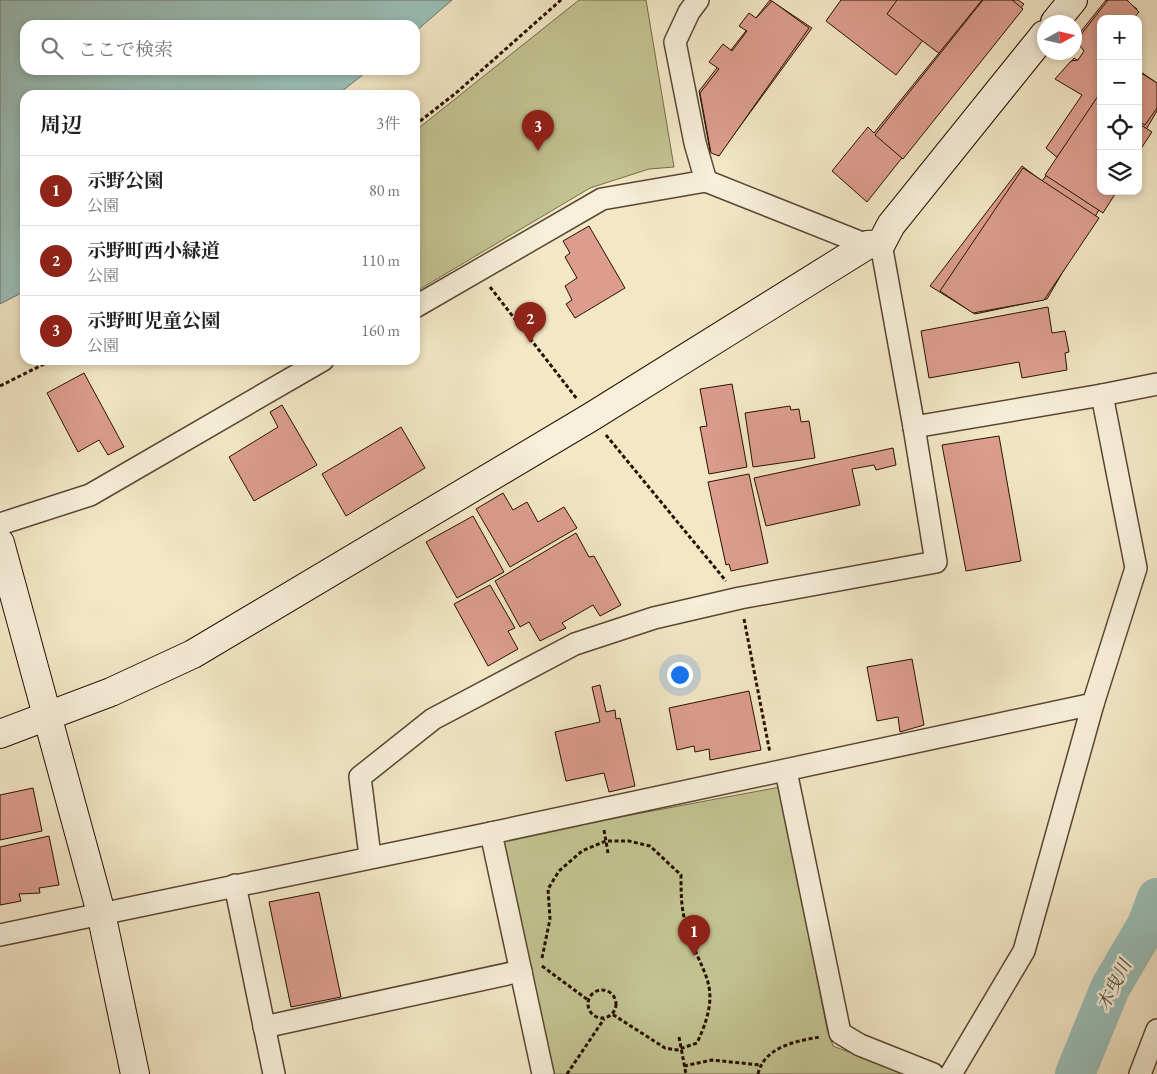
<!DOCTYPE html>
<html lang="ja">
<head>
<meta charset="utf-8">
<style>
	body { margin:0; font-family:"EB Garamond","Noto Serif JP",serif; background:#f2f2f2; color:#202124 }
	.controls { position:absolute; right:15px; top:15px; display:grid; overflow:hidden; border-radius:10px; box-shadow:0 2px 8px #0003 }
	.controls button { width:45px; height:45px; display:grid; place-items:center; padding:0; border:0; border-bottom:1px solid #e0e0e0; background:#fff; color:#202124; font:25px sans-serif }
	.compass { position:absolute; left:1037px; top:15px; width:45px; height:45px; border-radius:50%; background:#fff; box-shadow:0 2px 8px #0003; rotate:82deg }
	.you { position:absolute; left:679px; top:674px; width:18px; height:18px; margin:-12px; border:4px solid #fff; border-radius:50%; background:#1a73e8; box-shadow:0 0 0 8px #1a73e833 }
	.badge { display:grid; place-items:center; width:32px; height:32px; border-radius:50%; background:#8f2418; color:#fff; font-size:16px; font-weight:700 }
	.pin { position:absolute; translate:-50% -41px; filter:drop-shadow(0 1px 2px #0008) }
	.pin::after { content:''; position:absolute; top:26px; width:18px; height:15px; background:inherit; clip-path:polygon(0 0,100% 0,50% 100%) }
	.list { margin:0; padding:0; list-style:none }
	h2 { display:flex; justify-content:space-between; align-items:center; height:65px; margin:0; padding:0 20px; font-size:21px }
	h2 small { font-size:16px; font-weight:400; color:#757577 }
	.list li { display:grid; grid-template-columns:32px 1fr auto; gap:15px; align-items:center; box-sizing:border-box; height:70px; padding:0 20px; border-top:1px solid #e0e0e0 }
	.list b { display:block; font-size:19px; white-space:nowrap }
	.list p { margin:0; font-size:16px; white-space:nowrap; color:#757577 }
	.list em { font-size:16px; font-style:normal; color:#757577 }
	.icon { flex:none; width:28px; height:28px; fill:none; stroke:currentColor; stroke-width:2; stroke-linecap:round; stroke-linejoin:round }
	.map { position:relative; flex:none; width:1157px; height:1074px; overflow:hidden }
	.search { position:absolute; background:#fff; box-shadow:0 2px 8px #0003; left:20px; top:20px; width:400px; height:55px; display:flex; align-items:center; gap:12px; box-sizing:border-box; padding:0 18px; border-radius:15px; color:#757577; font-size:19px }
	.panel { position:absolute; background:#fff; box-shadow:0 2px 8px #0003; left:20px; top:90px; width:400px; height:275px; border-radius:15px }
	.map>svg:first-child { display:block }
	.green { fill:#c2c391; stroke:#746a49 }
	.water { fill:#9bbfb8; stroke:#6d796f }
	.lines { fill:none; stroke-linecap:round; stroke-linejoin:round }
	.river { stroke:#9bbfb8; stroke-width:40 }
	.building { fill:#dc9d8f; stroke:#271101 }
	.street-casing { stroke:#5a4632; stroke-width:24 }
	.secondary-casing { stroke:#271101; stroke-width:30 }
	.path { stroke:#271101; stroke-width:3; stroke-dasharray:4 2.5; stroke-linecap:butt }
	.street { stroke:#f7efda; stroke-width:21 }
	.secondary { stroke:#f7efda; stroke-width:28 }
	.labels { text-anchor:middle; stroke-width:5; stroke-linejoin:round; paint-order:stroke }
	.water-label { font-size:18px; font-style:italic; fill:#504e41; stroke:#f7efda }
</style>
</head>
<body>
<div class="map">
<svg width="1157" height="1074" viewBox="0 0 1157 1074">
	<rect width="100%" height="100%" fill="#f3e7c6"/>
	<filter id="stains"><feTurbulence type="fractalNoise" baseFrequency=".004" numOctaves="4"/><feColorMatrix values="0 0 0 0 .2 0 0 0 0 .09 0 0 0 0 .02 0 0 0 .5 -.17"/></filter>
	<radialGradient id="worn" r=".72"><stop offset=".6" stop-color="#630" stop-opacity="0"/><stop offset="1" stop-color="#630" stop-opacity=".3"/></radialGradient>
	<g class="green">
		<polygon points="579,0 646,0 674,167 649,169 590,188 415,292 415,131"/>
		<polygon points="780,787 827,1029 833,1046 906,1074 552,1074 503,839"/>
	</g>
	<polygon class="water" points="0,0 452,0 415,32 415,25 25,25 25,70 369,70 337,95 25,95 25,291 0,304"/>
	<g class="lines">
		<polyline class="river" points="1075,1074 1110,988 1147,925 1157,898"/>
	</g>
	<g class="building">
		<polygon points="770,0 812,28 719,155 710,151 699,91"/>
		<polygon points="841,0 954,0 896,75 826,21"/>
		<polygon points="897,0 1008,0 957,67 887,14"/>
		<polygon points="982,0 1018,0 1024,4 867,202 832,171 868,127 874,133"/>
		<polygon points="983,0 1012,0 1023,9 903,159 875,135"/>
		<polygon points="1106,0 1117,2 1125,0 1137,9 1130,19 1101,19 1101,95 1066,68 1074,58 1078,61 1085,51 1074,40"/>
		<polygon points="1108,0 1127,0 1139,12 1133,19 1101,19 1101,191 1110,191 1047,299 975,314 930,286 1022,166 1042,181 1059,159 1046,148 1082,95 1055,79 1071,61 1078,60 1084,51 1076,41"/>
		<polygon points="772,1 809,28 719,156 711,153 700,93 719,69 709,62 723,44 732,51 747,31 739,26 749,13 756,18"/>
		<polygon points="1138,70 1157,83 1157,111 1138,143"/>
		<polygon points="1138,71 1157,83 1157,108 1145,125 1138,121"/>
		<polygon points="1098,96 1101,98 1101,191 1117,191 1103,213 1045,175"/>
		<polygon points="1138,123 1152,132 1138,153"/>
		<polygon points="1023,168 1099,218 1044,300 973,313 940,291"/>
		<polygon points="589,226 625,288 575,318 566,304 572,300 565,286 577,278 565,257 570,253 563,241"/>
		<polygon points="1048,307 1052,333 1065,331 1069,352 1065,353 1067,370 1022,378 1019,362 929,378 921,331"/>
		<polygon points="84,373 124,447 108,455 99,440 78,452 47,393"/>
		<polygon points="732,384 747,467 709,474 700,427 707,426 700,389"/>
		<polygon points="282,405 317,465 254,501 229,457 278,427 270,412"/>
		<polygon points="790,406 791,410 799,409 801,422 809,421 815,458 753,467 745,413"/>
		<polygon points="401,427 425,468 346,516 322,474"/>
		<polygon points="999,436 1021,561 966,571 942,445"/>
		<polygon points="893,448 896,465 876,470 874,465 852,469 860,505 766,526 754,478"/>
		<polygon points="749,474 768,563 731,571 729,564 726,565 708,482"/>
		<polygon points="503,493 513,510 527,502 538,522 564,507 577,528 510,567 476,509"/>
		<polygon points="473,516 504,572 457,598 426,542"/>
		<polygon points="576,533 589,557 594,556 621,605 600,616 593,605 562,623 566,628 540,641 529,622 520,627 495,581"/>
		<polygon points="490,585 515,628 508,631 518,649 488,666 454,604"/>
		<polygon points="912,659 924,725 900,732 898,717 877,721 867,667"/>
		<polygon points="600,685 606,712 615,710 616,719 620,718 635,786 609,792 604,773 566,781 555,732 600,722 592,687"/>
		<polygon points="749,691 761,750 710,760 709,749 695,752 694,746 677,750 669,708"/>
		<polygon points="33,788 42,831 0,840 0,795"/>
		<polygon points="49,836 59,885 39,888 40,893 19,894 21,901 0,905 0,847"/>
		<polygon points="319,892 341,997 291,1007 269,902"/>
	</g>
	<g class="lines">
		<g class="street-casing">
			<g id="street">
				<polyline points="698,0 689,12 675,42 695,143 706,181"/>
				<polyline points="881,244 914,427 1102,395"/>
				<polyline points="415,307 602,199 706,181 867,245"/>
				<polyline points="0,524 90,495 323,360"/>
				<polyline points="786,771 840,1033 860,1045 933,1074"/>
				<polyline points="370,856 360,777 433,719 575,644 654,618 740,598 936,562 914,427"/>
				<polyline points="235,885 274,1074"/>
				<polyline points="0,935 491,833"/>
				<polyline points="264,1027 521,971"/>
				<polyline points="543,1074 491,833 1093,704 1136,568 1102,395 1157,384"/>
				<polyline points="951,1074 1024,951 1093,704"/>
				<polyline points="1140,1074 1157,1030"/>
			</g>
		</g>
		<g class="secondary-casing">
			<g id="secondary">
				<polyline points="1055,22 1073,0"/>
				<polyline points="0,543 101,913 135,1074"/>
				<polyline points="0,734 111,692 193,654 591,417 867,245 881,244 891,225 1044,35"/>
			</g>
		</g>
		<g class="path">
			<polyline points="415,125 456,93 561,0"/>
			<polyline points="490,287 577,399"/>
			<polyline points="0,386 52,360"/>
			<polyline points="606,435 726,581"/>
			<polyline points="744,619 770,753"/>
			<polyline points="604,830 608,853"/>
			<path d="M 542,958 L 550,919 L 548,889 L 559,871 L 582,851 L 606,841 L 629,841 L 650,846 L 681,875 C 681,891 681,906 685,921 C 699,976 726,981 697,1043 L 677,1050 L 665,1048 L 612,1014"/>
			<polyline points="542,966 588,1000"/>
			<circle cx="602" cy="1004" r="14"/>
			<polyline points="679,1037 686,1074"/>
			<polyline points="684,1066 712,1060 760,1065"/>
			<polyline points="567,1074 604,1019"/>
			<path d="M 758,1074 C 764,1047 796,1041 820,1037"/>
		</g>
		<use href="#street" class="street"/>
		<use href="#secondary" class="secondary"/>
	</g>
	<g class="labels">
		<g class="water-label">
			<text transform="translate(1114 985) rotate(-63)" y="6">木曳川</text>
		</g>
	</g>
	<rect width="100%" height="100%" filter="url(#stains)"/>
	<rect width="100%" height="100%" fill="url(#worn)"/>
</svg>
<div class="controls">
<button>+</button>
<button>−</button>
<button><svg class="icon" aria-label="locate" viewBox="0 0 24 24"><circle cx="12" cy="12" r="6"/><path d="M12 2v4M12 18v4M2 12h4M18 12h4"/></svg></button>
<button><svg class="icon" aria-label="layers" viewBox="0 0 24 24"><path d="M12 4l9 5-9 5-9-5zM3 14l9 5 9-5"/></svg></button>
</div>
<svg class="compass" viewBox="-18 -18 36 36"><path d="M0-13l5 13h-10z" fill="#e53935"/><path d="M0 13l5-13h-10z" fill="#757577"/></svg>
<div class="you"></div>
<div class="pin badge" style="left:694px;top:956px">1</div>
<div class="pin badge" style="left:530px;top:343px">2</div>
<div class="pin badge" style="left:538px;top:151px">3</div>
<div class="search"><svg class="icon" aria-label="search" viewBox="0 0 24 24"><circle cx="10" cy="10" r="6"/><path d="M15 15l6 6"/></svg>ここで検索</div>
<section class="panel">
<h2>周辺<small>3件</small></h2>
<ul class="list">
<li><span class="badge">1</span><div><b>示野公園</b><p>公園</p></div><em>80 m</em></li>
<li><span class="badge">2</span><div><b>示野町西小緑道</b><p>公園</p></div><em>110 m</em></li>
<li><span class="badge">3</span><div><b>示野町児童公園</b><p>公園</p></div><em>160 m</em></li>
</ul>
</section>
</div>
</body>
</html>
